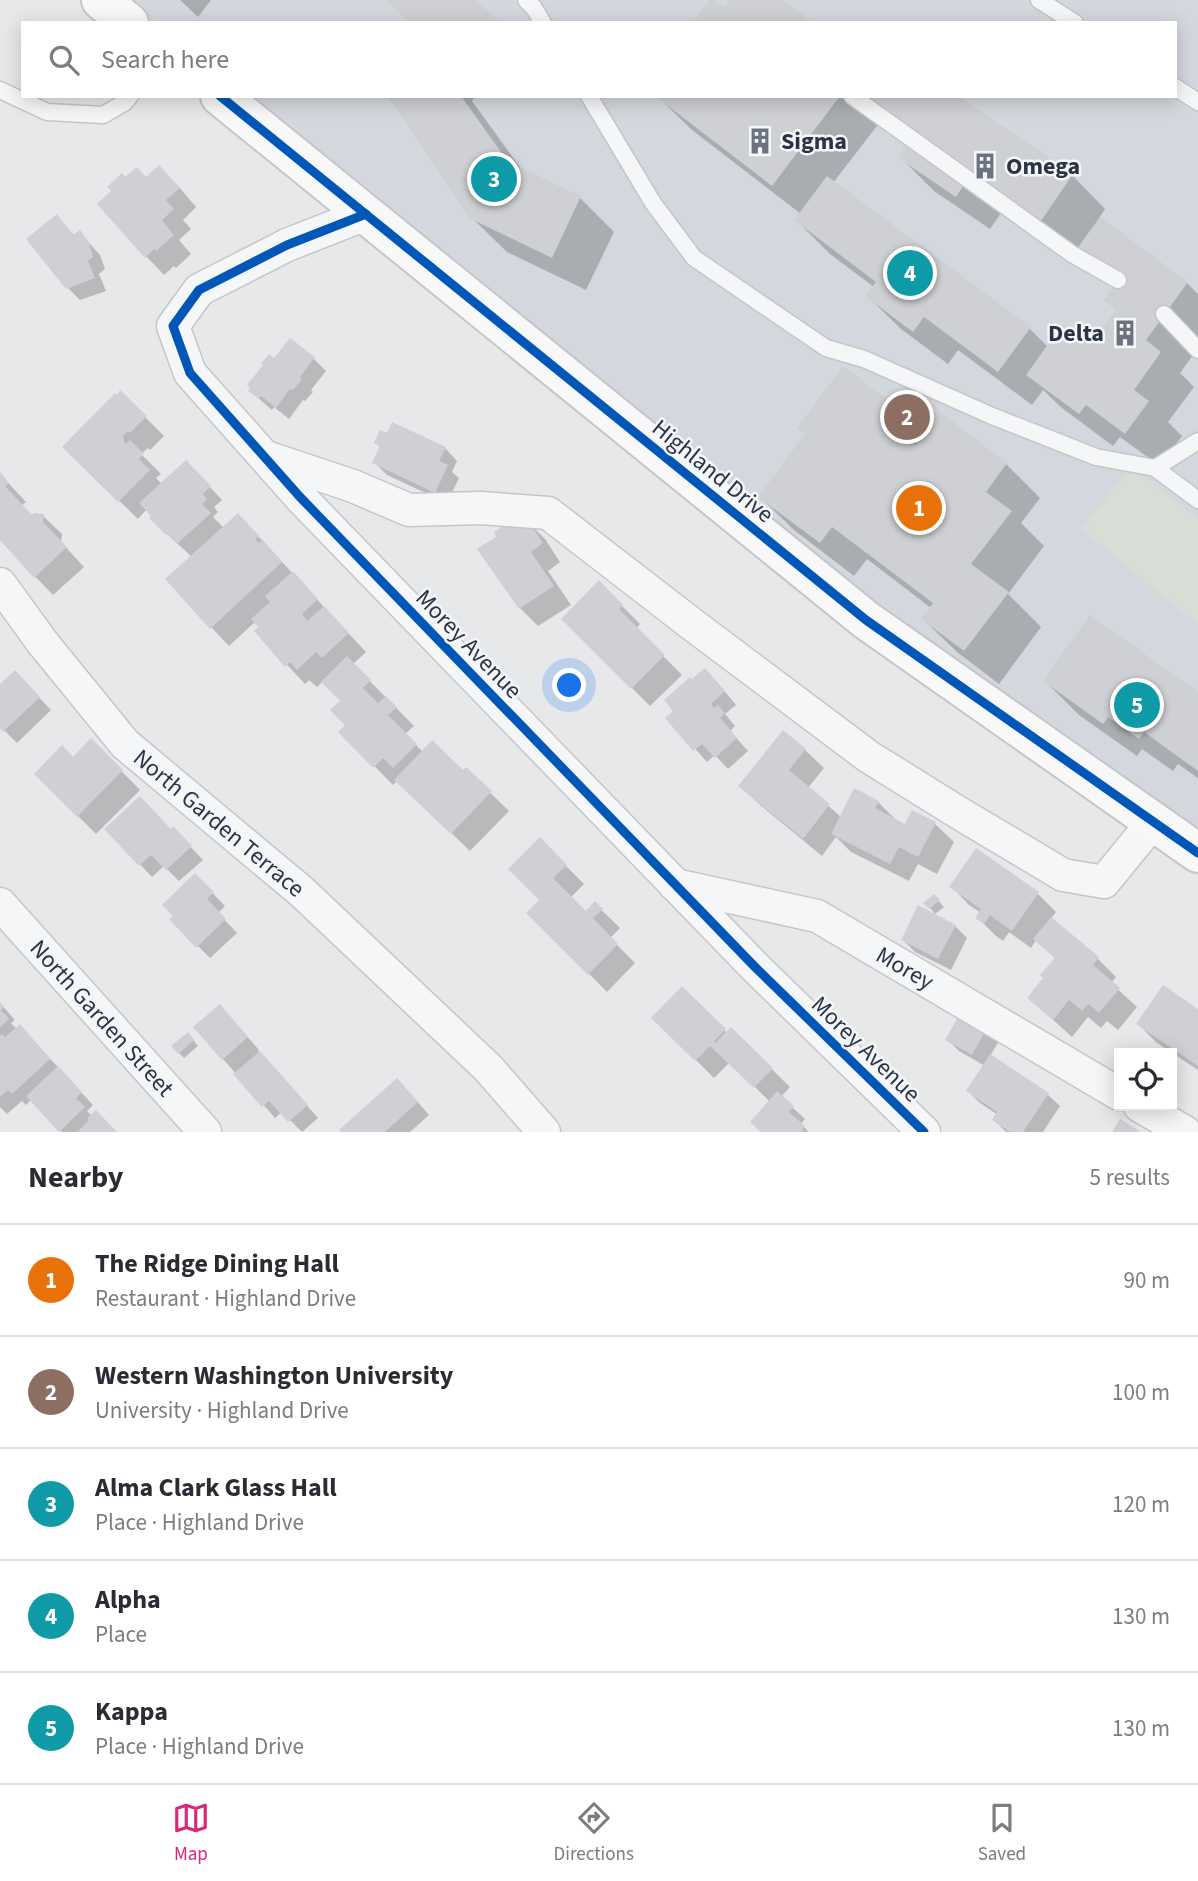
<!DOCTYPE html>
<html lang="en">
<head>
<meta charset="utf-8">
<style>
	body { margin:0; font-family:"Source Sans 3",sans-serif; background:#f7f7f7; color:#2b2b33 }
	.controls { position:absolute; right:21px; bottom:21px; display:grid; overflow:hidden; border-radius:0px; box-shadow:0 4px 18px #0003 }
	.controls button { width:63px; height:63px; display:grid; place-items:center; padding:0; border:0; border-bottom:2px solid #e1e1e2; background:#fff; color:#2b2b33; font:35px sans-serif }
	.you { position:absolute; left:570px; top:686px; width:24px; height:24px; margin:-18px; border:5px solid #fff; border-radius:50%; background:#1a73e8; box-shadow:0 0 0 10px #1a73e833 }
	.badge { display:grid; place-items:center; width:46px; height:46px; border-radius:50%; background:#db2777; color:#fff; font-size:23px; font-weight:700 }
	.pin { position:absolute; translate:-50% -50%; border:4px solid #fff; box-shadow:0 2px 7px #0006 }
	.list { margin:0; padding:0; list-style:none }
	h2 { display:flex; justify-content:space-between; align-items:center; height:91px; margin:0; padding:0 28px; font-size:30px }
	h2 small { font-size:23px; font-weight:400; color:#7c7c81 }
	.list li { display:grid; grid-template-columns:46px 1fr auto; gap:21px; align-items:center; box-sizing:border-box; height:112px; padding:0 28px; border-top:2px solid #e1e1e2 }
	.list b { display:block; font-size:26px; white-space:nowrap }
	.list p { margin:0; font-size:23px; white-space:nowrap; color:#7c7c81 }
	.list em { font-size:23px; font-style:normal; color:#7c7c81 }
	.icon { flex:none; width:38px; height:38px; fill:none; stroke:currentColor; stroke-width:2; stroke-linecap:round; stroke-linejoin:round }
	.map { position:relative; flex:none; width:1198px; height:1132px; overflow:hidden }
	.search { position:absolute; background:#fff; box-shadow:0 4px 18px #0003; left:21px; right:21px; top:21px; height:77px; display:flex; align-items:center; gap:18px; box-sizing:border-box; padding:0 24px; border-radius:0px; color:#7c7c81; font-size:26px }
	.sheet { height:651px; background:#fff }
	nav { display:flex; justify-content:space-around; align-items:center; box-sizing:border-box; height:98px; border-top:2px solid #e1e1e2; background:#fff; font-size:19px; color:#7c7c81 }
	nav a { display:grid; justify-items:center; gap:4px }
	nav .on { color:#db2777 }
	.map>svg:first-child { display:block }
	.built { fill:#d4d7dd }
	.green { fill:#d6ded6 }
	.shadow { fill:#0003; fill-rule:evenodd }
	.building { fill:#ced0d3 }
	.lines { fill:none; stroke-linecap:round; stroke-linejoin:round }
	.lane-casing { stroke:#c4c6c8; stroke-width:19 }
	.street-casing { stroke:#c4c6c8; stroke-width:35 }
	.secondary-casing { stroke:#c4c6c8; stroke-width:42 }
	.lane { stroke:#f5f6f7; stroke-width:16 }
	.street { stroke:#f5f6f7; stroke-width:32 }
	.secondary { stroke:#f8f8f8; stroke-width:38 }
	.cycleway-casing { stroke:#f4f6f9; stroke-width:13 }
	.cycleway { stroke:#0057b8; stroke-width:9 }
	.labels { text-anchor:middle; stroke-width:5; stroke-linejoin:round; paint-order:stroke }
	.poi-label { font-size:24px; font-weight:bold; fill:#2b3445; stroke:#f4f6f9; text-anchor:start }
	.street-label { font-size:24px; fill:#2b3445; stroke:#f4f6f9 }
</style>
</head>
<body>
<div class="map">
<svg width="1198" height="1132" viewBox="0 0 1198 1132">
	<rect width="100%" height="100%" fill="#e6e8ea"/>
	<polygon class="built" points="101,0 1198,0 1198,853 220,96 1175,96 1175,23 129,23"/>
	<polygon class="green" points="1132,466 1198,519 1198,624 1081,529"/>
	<g class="shadow">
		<polygon points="180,0 211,0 198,17"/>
		<polygon points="389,96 476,96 472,101 522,170 580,198 614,232 586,290 507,252 472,218"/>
		<path d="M 956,96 L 1072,175 L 1105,209 L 1099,218 L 1187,283 L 1198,294 L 1198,348 L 1180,373 L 1194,387 L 1168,422 L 1182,436 L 1160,466 L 1120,437 L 1113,446 L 1062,408 L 1043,390 L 1032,405 L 958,350 L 948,364 L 901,329 L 867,296 L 874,287 L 830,254 L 796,220 L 801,214 L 692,130 L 658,97 ZM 883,118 L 911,141 L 900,157 L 934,191 L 990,229 L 1006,206 L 1116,286 L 1106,300 L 1117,311 L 1091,348 L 1048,347 L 1030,329 L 833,183 Z"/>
		<polygon points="147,179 178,186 196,207 183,220 191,229 179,240 191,254 176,268 174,266 164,275 146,256 126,180"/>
		<polygon points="56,217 75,236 79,232 100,255 105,269 99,274 106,291 80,300 68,288"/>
		<polygon points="290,340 314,359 326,371 311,390 313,392 305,401 303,400 289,419 274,407 272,410 250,391"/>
		<polygon points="843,369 904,415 925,435 1006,464 1040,498 1021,523 1044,546 1008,594 1041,627 999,684 957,652 923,619 931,608 867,559 854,576 794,530 760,497 806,435"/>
		<polygon points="121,393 164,436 150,450 148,448 141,454 161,474 156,478 162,484 198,474 222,500 214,507 218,512 213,517 224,528 256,534 366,652 353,664 414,726 405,734 423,752 463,772 466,769 509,811 470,851 397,781 393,785 341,732 348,725 342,701 323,681 317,687 309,680 305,684 256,631 261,627 256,621 229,646 211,627 192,557 167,534 152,518 154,516 147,509 138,519 64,447"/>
		<polygon points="376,443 445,448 457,461 452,472 459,478 447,503 387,475 375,463 381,448"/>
		<polygon points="0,474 26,502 22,505 33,517 43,516 62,534 61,542 84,567 53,595 0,540"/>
		<polygon points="527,521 545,539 560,562 548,571 571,605 538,626 520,608"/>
		<polygon points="599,583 640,624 636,629 682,675 650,706 563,619"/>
		<polygon points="15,672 51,710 17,743 0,726 0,686"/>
		<polygon points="1045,681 1198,694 1198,778 1178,764 1173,771 1142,749 1137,756 1079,715"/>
		<polygon points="717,682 736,705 725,714 735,726 730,731 748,751 728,769 715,755 707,762 668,718"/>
		<polygon points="784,733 805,750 824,768 808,788 841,817 878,802 896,820 906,826 913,812 935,824 954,842 937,874 918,864 909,881 851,852 836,837 822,856 759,804 740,786"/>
		<polygon points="91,740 140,790 96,834 36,774 73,759"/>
		<polygon points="106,829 171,831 185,841 203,860 179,881 164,866 152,877"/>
		<polygon points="540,840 584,884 570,898 586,913 595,904 614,922 620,928 610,938 635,963 607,992 529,913 542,900"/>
		<polygon points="976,850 1038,894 1056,912 1051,919 1098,959 1116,977 1111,983 1137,1007 1118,1030 1107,1021 1101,1028 1088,1017 1072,1037 1029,998 1045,978 1056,959 1036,940 1031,948 1009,932 1003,941 996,936 977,917 981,913 969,905 951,886"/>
		<polygon points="195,875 225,906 218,913 237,933 210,958 171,919"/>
		<polygon points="934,896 944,907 935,914 930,908"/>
		<polygon points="955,926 967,938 951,970 915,952 903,940"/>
		<polygon points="682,989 727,1033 731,1029 790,1087 781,1097 805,1119 801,1124 809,1132 762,1132 770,1102 730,1062 714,1078 654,1018"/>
		<polygon points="0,1003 15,1020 11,1023 17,1029 32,1039 93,1105 87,1111 92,1116 115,1132 62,1132 31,1100 26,1105 22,1101 7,1114 0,1107"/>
		<polygon points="220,1006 259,1050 258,1051 318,1118 302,1132 282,1112 275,1118 195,1027"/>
		<polygon points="1198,1011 1198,1070 1157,1043 1138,1024"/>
		<polygon points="961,1015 999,1041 990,1056 1047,1094 1060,1106 1043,1132 1006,1132 994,1120 998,1115 980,1103 968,1091 985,1066 959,1051 947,1039"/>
		<polygon points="193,1040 198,1046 184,1058 179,1053"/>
		<polygon points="409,1092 429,1115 410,1132 343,1132"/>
	</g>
	<g class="building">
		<polygon points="385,0 476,0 499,21 497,23 410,23"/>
		<polygon points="710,0 714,0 724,8 730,0 784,0 813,23 692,23"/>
		<polygon points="387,96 461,96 508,162 581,196 552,258 471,219"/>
		<polygon points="655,96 840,96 772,186"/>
		<polygon points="862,96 959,96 1073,174 1041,221 971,174 956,197 898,158 914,134"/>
		<polygon points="159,165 180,188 166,200 174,209 162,220 174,235 156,251 154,249 145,258 97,204 111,191 107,187 122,173 125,177 137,167 146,177"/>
		<polygon points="827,176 1031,327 998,372 924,317 913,332 865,296 876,282 794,220"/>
		<polygon points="57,214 73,235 80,230 88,241 93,257 88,261 95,278 66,289 26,239"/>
		<polygon points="1100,217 1188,282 1146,340 1161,352 1134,390 1149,401 1125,434 1086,405 1079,414 1026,375 1062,325 1090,346 1116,310 1104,300 1118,280 1076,250"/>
		<polygon points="290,338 315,357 300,377 302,379 293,390 290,389 276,408 261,396 259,399 248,391 250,388 247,385 263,365 261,364 269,354 274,358"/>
		<polygon points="843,366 905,413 894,429 915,445 940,412 1007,463 986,492 1012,511 971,564 1009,592 964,651 921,619 933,603 832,527 820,543 758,497 805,434 797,428"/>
		<polygon points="120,390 147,416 130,433 128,431 123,436 124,442 126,444 130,440 144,454 139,459 150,470 118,502 62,447 115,393 117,395"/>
		<polygon points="392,422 446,447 439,461 448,465 435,493 372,463 380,446 374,443 380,430 387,433"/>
		<polygon points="186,460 211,486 203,494 207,499 202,504 211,513 177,544 167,533 166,535 149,518 151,516 139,503"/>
		<polygon points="0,472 9,483 5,486 32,515 34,513 44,514 43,522 67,547 34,578 0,540"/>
		<polygon points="238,513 259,536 255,539 259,543 263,540 282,562 210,629 165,579"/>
		<polygon points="527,519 543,543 531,552 554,586 519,609 477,549 496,537 494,532 512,520"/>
		<polygon points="293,571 318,599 302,614 307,621 324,606 349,633 322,658 316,652 297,670 290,662 285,667 254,631 258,627 251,619 270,602 265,596"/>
		<polygon points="599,580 623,605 619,609 665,655 631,689 561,619"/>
		<polygon points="1090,615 1198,692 1198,771 1144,732 1139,739 1108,717 1103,724 1043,681"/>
		<polygon points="347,656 371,680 363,688 378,703 386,696 397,707 388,715 417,744 393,768 383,758 373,768 338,732 345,725 330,710 340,701 321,682"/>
		<polygon points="705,668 725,691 711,704 714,708 718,705 725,713 720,718 737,738 715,758 702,744 693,751 665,718 673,711 664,700 690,677 692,679"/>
		<polygon points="15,670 40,697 3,732 0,728 0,684"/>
		<polygon points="783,730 806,749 789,770 830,804 803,839 738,786"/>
		<polygon points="91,738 123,770 77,817 34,774 62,745 73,757"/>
		<polygon points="432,740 463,770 466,767 492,791 451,834 394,780"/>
		<polygon points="854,788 879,801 875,808 905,824 912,810 936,822 918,857 899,847 890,864 831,834"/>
		<polygon points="140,796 171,829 173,826 192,846 166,870 151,855 139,866 104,829"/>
		<polygon points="540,837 567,865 553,878 586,911 595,901 603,909 593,918 618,944 588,975 526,913 539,900 508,869"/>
		<polygon points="976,848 1039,892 1012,931 990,915 984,924 975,918 981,909 949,887"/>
		<polygon points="195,873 214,892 207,899 226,919 196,948 169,919 173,916 162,905"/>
		<polygon points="934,894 940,900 929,909 923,903"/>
		<polygon points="918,905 956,925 938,959 901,940"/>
		<polygon points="1051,917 1099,957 1093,965 1120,988 1099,1013 1088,1004 1082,1011 1069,1000 1053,1020 1027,998 1043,978 1040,975 1055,958 1033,939"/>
		<polygon points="1163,985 1198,1009 1198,1066 1136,1024"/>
		<polygon points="682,986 726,1029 714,1041 715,1043 731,1027 773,1068 754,1088 710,1046 695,1061 651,1018"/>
		<polygon points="0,1002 4,1007 1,1010 9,1019 0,1027"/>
		<polygon points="220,1004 248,1037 222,1060 193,1027"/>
		<polygon points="961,1012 987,1028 972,1055 945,1040"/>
		<polygon points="20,1024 50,1059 12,1094 8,1090 0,1097 0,1036 2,1034 5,1037"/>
		<polygon points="188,1032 194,1040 178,1054 171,1046"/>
		<polygon points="260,1051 308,1105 288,1122 269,1101 262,1107 233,1074"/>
		<polygon points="990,1054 1049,1093 1023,1132 1010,1132 992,1120 997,1112 966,1091"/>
		<polygon points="58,1066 82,1092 76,1098 85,1107 59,1132 26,1096"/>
		<polygon points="397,1078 418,1102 385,1132 341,1132 339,1130"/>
		<polygon points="777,1091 794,1106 789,1112 805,1126 802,1130 804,1132 761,1132 750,1122"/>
		<polygon points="96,1110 117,1132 77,1132 89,1120 87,1118"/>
		<polygon points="1120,1119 1141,1132 1112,1132"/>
	</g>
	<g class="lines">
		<g class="lane-casing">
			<g id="lane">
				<polyline points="526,0 534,8 543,23"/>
				<polyline points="1039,0 1075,23"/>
				<polyline points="1175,87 1198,102"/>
				<polyline points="0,90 47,112 103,115 124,103 130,96"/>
				<polyline points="589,96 653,203 694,258 826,348 864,359 992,416 1096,457 1155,468 1198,500"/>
				<polyline points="852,96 1072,254 1118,280"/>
				<polyline points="1164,314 1198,350"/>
				<polyline points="1155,468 1198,441"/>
			</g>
		</g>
		<g class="street-casing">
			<g id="street">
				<polyline points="366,214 287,245 199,290 173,326 190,373 300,497 756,968 924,1132"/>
				<polyline points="266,457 353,486 409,510 481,508 548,513 693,625 869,757 959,813 1063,875 1104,882 1153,822"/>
				<polyline points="0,584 42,642 125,744 302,892 488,1068 544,1132"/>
				<polyline points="675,885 817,916 1119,1094"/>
				<polyline points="0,904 205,1132"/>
				<polyline points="1140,1106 1185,1132"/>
			</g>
		</g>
		<g class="secondary-casing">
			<g id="secondary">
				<polyline points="101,0 129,23"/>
				<polyline points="220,96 866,620 1198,853"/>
			</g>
		</g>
		<use href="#lane" class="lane"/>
		<use href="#street" class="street"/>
		<use href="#secondary" class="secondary"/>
		<g class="cycleway-casing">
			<g id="cycleway">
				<polyline points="220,96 866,620 1198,853"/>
				<polyline points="366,214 287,245 199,290 173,326 190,373 300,497 756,968 924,1132"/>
			</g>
		</g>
		<use href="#cycleway" class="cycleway"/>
	</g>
	<defs>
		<g id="building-bare" transform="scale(2.1)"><path d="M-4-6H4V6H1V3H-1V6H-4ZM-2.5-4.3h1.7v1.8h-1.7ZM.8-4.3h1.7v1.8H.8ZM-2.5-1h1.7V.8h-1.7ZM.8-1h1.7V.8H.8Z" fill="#6c737f" stroke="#f4f6f9" stroke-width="2.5" paint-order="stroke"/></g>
	</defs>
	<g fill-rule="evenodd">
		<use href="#building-bare" x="760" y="141"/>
		<use href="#building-bare" x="985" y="166"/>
		<use href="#building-bare" x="1125" y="333"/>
	</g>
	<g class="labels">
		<g class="poi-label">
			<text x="781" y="149">Sigma</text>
			<text x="1006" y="174">Omega</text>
			<text x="1104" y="341" text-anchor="end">Delta</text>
		</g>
		<g class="street-label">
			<text transform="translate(713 471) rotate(39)" y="8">Highland Drive</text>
			<text transform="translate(469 644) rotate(46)" y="8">Morey Avenue</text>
			<text transform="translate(219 823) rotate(40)" y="8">North Garden Terrace</text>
			<text transform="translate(905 968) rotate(30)" y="8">Morey</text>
			<text transform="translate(102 1018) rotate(48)" y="8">North Garden Street</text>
			<text transform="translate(866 1049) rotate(44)" y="8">Morey Avenue</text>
		</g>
	</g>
</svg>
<div class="controls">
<button><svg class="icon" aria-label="locate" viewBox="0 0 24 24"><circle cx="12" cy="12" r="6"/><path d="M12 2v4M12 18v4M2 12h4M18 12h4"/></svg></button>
</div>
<div class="you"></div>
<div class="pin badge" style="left:919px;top:508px;background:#e8710a">1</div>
<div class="pin badge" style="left:907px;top:417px;background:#8d6e63">2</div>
<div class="pin badge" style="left:494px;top:179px;background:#0f9aa8">3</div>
<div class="pin badge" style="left:910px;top:273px;background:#0f9aa8">4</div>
<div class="pin badge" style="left:1137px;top:705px;background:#0f9aa8">5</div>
<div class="search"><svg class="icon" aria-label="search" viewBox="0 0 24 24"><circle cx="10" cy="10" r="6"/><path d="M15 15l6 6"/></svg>Search here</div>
</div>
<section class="sheet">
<h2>Nearby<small>5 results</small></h2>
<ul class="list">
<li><span class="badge" style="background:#e8710a">1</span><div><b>The Ridge Dining Hall</b><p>Restaurant · Highland Drive</p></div><em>90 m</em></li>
<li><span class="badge" style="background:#8d6e63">2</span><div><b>Western Washington University</b><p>University · Highland Drive</p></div><em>100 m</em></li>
<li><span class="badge" style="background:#0f9aa8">3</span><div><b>Alma Clark Glass Hall</b><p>Place · Highland Drive</p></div><em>120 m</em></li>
<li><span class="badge" style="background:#0f9aa8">4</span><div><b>Alpha</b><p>Place</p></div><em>130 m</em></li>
<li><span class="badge" style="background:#0f9aa8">5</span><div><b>Kappa</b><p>Place · Highland Drive</p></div><em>130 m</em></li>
</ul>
</section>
<nav>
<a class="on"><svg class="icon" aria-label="map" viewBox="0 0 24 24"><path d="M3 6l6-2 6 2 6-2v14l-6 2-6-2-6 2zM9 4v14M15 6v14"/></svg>Map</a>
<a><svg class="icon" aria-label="directions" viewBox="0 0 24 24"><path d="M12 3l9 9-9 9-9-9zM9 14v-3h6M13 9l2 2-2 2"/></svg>Directions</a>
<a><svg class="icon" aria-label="saved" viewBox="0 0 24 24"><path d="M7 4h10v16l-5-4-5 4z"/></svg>Saved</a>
</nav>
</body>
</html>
